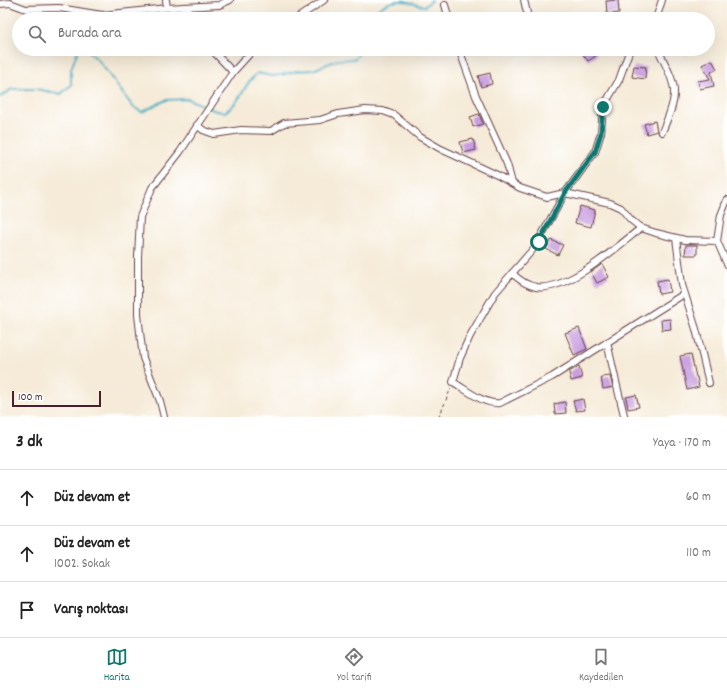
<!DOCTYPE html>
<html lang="tr">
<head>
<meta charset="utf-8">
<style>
	body { margin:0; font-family:Dekko,sans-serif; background:#f6f6f6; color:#222 }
	.scale { position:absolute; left:12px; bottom:10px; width:89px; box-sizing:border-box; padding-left:4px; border:2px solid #4a1f2b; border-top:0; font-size:11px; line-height:14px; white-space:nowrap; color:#4a1f2b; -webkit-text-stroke:3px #fff; paint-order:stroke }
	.stop { position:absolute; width:12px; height:12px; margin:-9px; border:3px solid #0f766e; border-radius:50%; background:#fff }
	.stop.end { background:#0f766e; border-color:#fff; box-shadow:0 1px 4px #0008 }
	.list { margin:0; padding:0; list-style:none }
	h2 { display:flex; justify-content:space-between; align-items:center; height:52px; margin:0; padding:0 16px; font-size:17px }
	h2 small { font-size:13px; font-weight:400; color:#767676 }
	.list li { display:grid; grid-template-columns:26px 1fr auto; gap:12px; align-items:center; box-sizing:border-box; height:56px; padding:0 16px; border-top:1px solid #e0e0e0 }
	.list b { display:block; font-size:15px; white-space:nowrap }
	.list p { margin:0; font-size:13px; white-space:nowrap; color:#767676 }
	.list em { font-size:13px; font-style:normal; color:#767676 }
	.icon { flex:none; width:22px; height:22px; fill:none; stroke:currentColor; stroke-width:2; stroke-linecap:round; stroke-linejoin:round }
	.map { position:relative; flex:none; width:727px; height:417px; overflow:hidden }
	.search { position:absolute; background:#fff; box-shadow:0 4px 16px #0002; left:12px; right:12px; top:12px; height:44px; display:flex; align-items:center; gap:10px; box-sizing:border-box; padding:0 14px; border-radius:22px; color:#767676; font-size:15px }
	.sheet { height:220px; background:#fff }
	nav { display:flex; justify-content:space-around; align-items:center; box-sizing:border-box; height:56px; border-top:1px solid #e0e0e0; background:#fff; font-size:11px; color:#767676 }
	nav a { display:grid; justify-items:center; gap:2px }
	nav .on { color:#0f766e }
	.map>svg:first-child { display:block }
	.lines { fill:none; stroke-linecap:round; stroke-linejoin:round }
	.stream { stroke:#45adc4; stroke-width:2 }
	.building { fill:#c89ee0 }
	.minor-casing { stroke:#643e45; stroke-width:8 }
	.path { stroke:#643e45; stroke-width:1; stroke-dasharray:3 3; stroke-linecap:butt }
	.minor { stroke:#fff; stroke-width:6 }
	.route { stroke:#0f766e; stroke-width:5 }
</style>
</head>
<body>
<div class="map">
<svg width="727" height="417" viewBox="0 0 727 417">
	<rect width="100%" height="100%" fill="#fff"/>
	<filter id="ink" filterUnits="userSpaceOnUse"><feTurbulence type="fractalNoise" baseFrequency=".025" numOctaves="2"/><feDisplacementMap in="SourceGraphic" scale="8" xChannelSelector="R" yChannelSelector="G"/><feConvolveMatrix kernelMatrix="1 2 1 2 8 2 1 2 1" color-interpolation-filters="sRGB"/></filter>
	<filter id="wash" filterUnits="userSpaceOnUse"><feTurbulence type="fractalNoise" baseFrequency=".012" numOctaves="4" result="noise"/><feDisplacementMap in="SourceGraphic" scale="16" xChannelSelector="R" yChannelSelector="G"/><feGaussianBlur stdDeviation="0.9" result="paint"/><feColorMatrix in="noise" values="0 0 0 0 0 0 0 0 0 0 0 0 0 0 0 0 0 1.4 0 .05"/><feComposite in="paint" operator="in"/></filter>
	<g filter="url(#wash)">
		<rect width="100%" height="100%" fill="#f6ebd8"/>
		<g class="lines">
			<g class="stream">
				<path d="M 369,19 C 377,8 389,0 404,1 C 411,2 418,6 425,6 L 432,0"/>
				<path d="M 86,49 L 99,61 L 133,107 L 142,112 L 166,100 L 188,99 L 216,111 L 225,112 C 237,104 240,96 247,85 C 249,81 254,77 257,73 L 272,76 L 281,75 L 296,71 L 313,70 L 337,60 L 355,59 L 362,49"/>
				<polyline points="0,97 12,89 36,89 61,94 71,85 71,69 78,50 84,49"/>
			</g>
		</g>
		<g id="blocks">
			<g class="building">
				<polygon points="618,0 619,13 607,14 606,1"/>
				<polygon points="585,49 593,49 597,55 588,61 581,52"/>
				<polygon points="712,60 717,69 711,72 714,86 700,89 698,81 710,79 702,65"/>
				<polygon points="634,66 646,67 645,79 632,77"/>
				<polygon points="490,73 492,84 481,87 478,76"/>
				<polygon points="479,114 483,124 473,127 470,117"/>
				<polygon points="655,121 657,131 647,134 644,124"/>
				<polygon points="473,139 476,150 463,153 460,142"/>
				<polygon points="580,206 595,210 591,227 575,223"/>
				<polygon points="551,240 563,245 558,255 546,249"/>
				<polygon points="686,245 697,245 697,255 685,255"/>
				<polygon points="602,264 609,277 597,283 591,272"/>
				<polygon points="668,279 670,292 659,294 657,281"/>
				<polygon points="670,319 671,329 662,330 661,320"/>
				<polygon points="579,328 587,349 574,355 565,333"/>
				<polygon points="691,354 696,377 697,377 699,387 687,390 680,356"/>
				<polygon points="579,366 582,378 571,381 569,372"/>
				<polygon points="610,376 613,387 603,389 601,377"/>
				<polygon points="636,395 639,407 628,409 626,397"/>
				<polygon points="583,399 585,410 576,411 573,401"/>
				<polygon points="565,402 566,413 555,414 554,404"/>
			</g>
		</g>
	</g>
	<g filter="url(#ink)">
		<use href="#blocks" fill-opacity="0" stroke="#643e45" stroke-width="1"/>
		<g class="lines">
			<g class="minor-casing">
				<g id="minor">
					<polyline points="166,0 167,8"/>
					<polyline points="524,0 527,13"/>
					<polyline points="0,4 10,3 26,9 59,8 102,15 167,8 219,5 230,0"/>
					<polyline points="445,5 449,19"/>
					<polyline points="184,7 194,19"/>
					<polyline points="296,19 324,0"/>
					<polyline points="656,19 662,0"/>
					<polyline points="211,49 233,72"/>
					<polyline points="459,49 476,96 507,164 512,183"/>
					<path d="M 630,49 L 619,80 L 603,107 L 601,133 L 595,152 L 565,193 L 535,247 L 495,293 L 470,336 L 460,358 L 453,382 C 467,390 484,405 500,403 L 552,377 L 684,294"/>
					<path d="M 658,49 C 663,61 675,80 674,93 C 674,106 667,120 662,132"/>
					<polyline points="197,125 203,130 214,134 241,130 271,131 284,123 320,120 338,114 365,110 383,111 394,115 420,137 441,149 497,175 520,188 547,197 565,193 610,203 621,208 631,220 641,228 656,233 685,240 717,241"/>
					<polyline points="727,200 721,215 717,241 727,264"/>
					<polyline points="676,238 682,285 696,329 709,383"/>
					<path d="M 512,273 C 518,279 526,285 536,287 C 567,292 617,247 641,228"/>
					<polyline points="607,342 616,382 624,415"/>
					<polyline points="164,417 160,401 143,358 138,315 138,257 140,217 152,188 180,152 233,72 254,49"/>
				</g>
			</g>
			<polyline class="path" points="439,417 451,388"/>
			<use href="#minor" class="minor"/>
		</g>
	</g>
	<g class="lines" filter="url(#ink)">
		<polyline class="route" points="539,242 565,193 595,152 601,133 603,107"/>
	</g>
</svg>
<div class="scale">100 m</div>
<div class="stop" style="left:539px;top:242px"></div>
<div class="stop end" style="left:603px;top:107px"></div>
<div class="search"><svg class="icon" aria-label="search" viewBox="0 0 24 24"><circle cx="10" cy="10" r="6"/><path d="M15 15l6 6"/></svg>Burada ara</div>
</div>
<section class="sheet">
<h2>3 dk<small>Yaya · 170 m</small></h2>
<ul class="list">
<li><svg class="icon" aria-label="ahead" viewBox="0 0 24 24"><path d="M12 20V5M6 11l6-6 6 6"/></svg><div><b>Düz devam et</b></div><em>60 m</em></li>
<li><svg class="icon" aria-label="ahead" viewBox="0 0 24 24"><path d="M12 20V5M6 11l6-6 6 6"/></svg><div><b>Düz devam et</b><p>1002. Sokak</p></div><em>110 m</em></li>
<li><svg class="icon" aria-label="arrive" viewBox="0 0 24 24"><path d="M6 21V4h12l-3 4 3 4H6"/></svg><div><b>Varış noktası</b></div></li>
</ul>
</section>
<nav>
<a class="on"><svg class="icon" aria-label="map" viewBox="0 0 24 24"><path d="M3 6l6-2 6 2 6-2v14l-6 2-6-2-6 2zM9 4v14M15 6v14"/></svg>Harita</a>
<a><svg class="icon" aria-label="directions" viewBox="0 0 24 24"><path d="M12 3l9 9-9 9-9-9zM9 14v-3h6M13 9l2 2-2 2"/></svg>Yol tarifi</a>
<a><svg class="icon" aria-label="saved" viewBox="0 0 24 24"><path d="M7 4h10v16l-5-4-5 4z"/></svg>Kaydedilen</a>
</nav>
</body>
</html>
